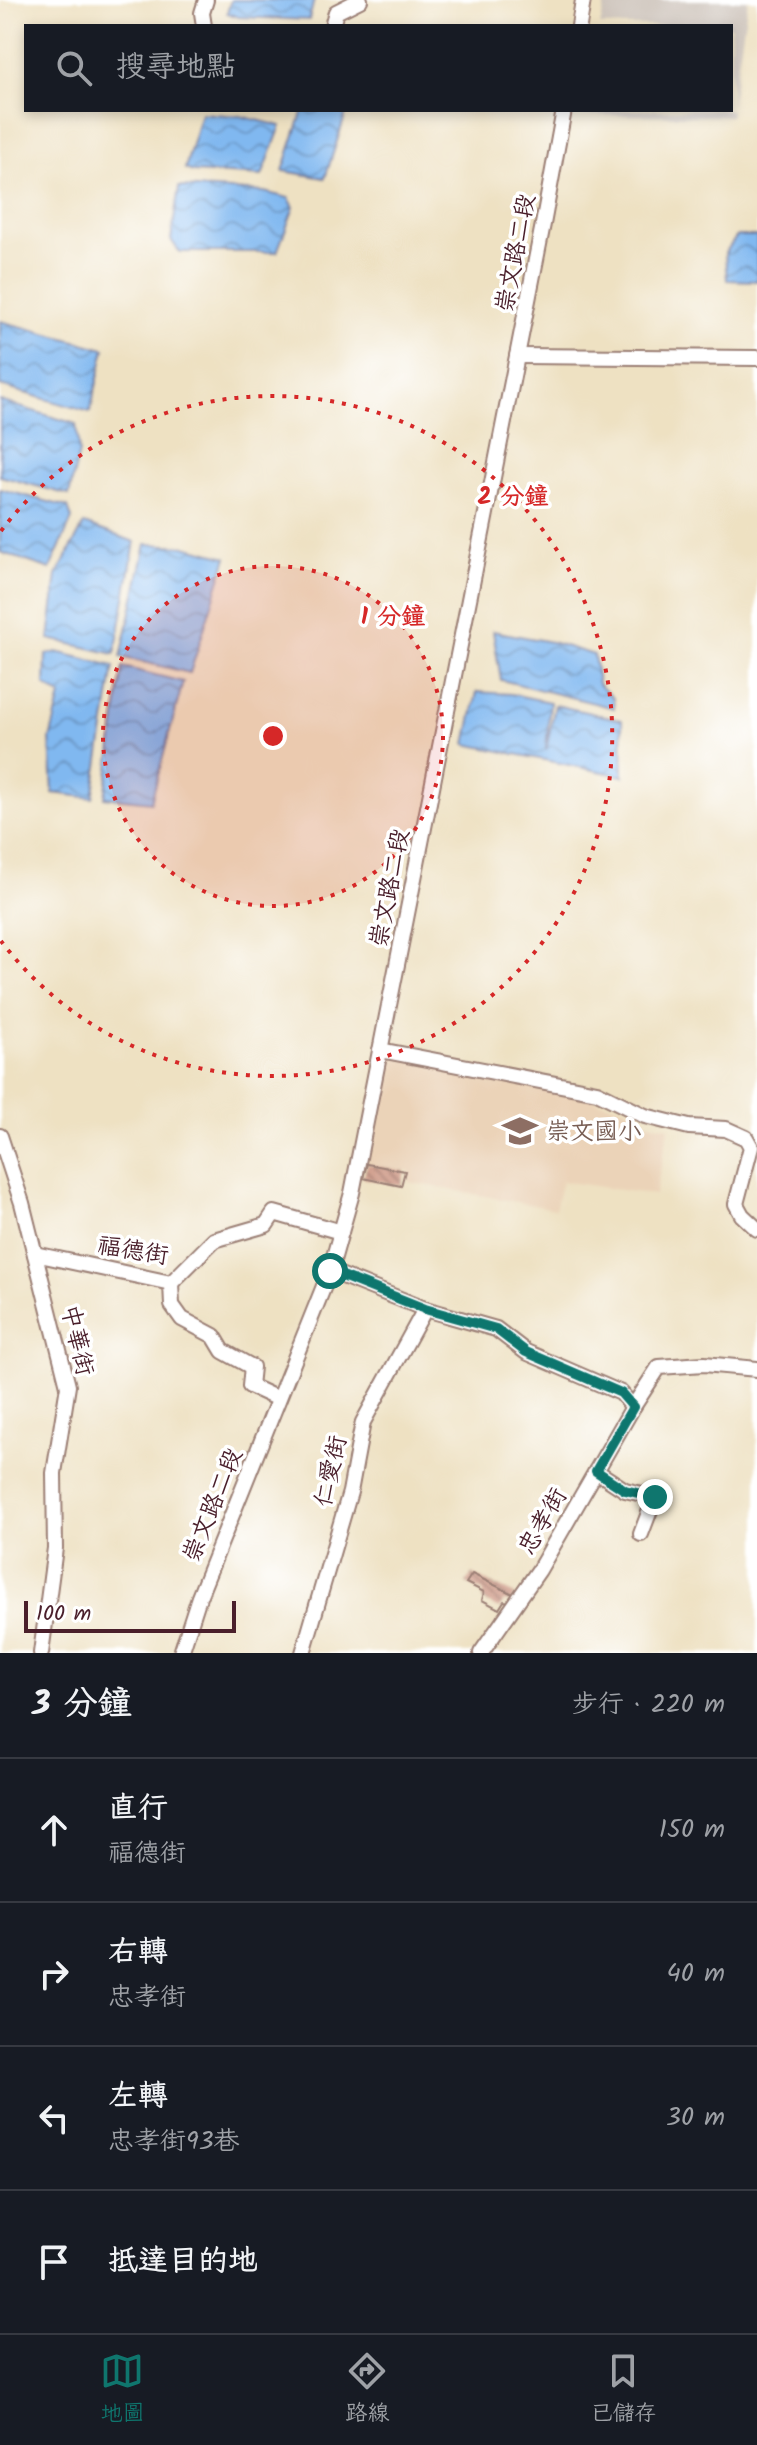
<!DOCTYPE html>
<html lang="zh-TW">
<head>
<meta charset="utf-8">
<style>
	body { margin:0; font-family:Kalam,"LXGW WenKai TC",sans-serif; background:#20242c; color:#f1f3f6 }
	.scale { position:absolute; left:24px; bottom:20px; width:212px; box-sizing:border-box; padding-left:8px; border:4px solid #4a1f2b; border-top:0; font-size:22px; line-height:28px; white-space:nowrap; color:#4a1f2b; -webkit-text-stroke:6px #fff; paint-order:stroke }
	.stop { position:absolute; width:24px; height:24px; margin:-18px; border:6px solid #0f766e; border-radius:50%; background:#fff }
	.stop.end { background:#0f766e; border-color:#fff; box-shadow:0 2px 8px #0008 }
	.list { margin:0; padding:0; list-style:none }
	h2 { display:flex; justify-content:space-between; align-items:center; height:104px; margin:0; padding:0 32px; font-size:34px }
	h2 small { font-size:26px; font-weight:400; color:#9ea1a6 }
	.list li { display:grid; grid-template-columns:52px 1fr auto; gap:24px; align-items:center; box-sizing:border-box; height:144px; padding:0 32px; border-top:2px solid #363941 }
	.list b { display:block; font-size:30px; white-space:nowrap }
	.list p { margin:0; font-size:26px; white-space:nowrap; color:#9ea1a6 }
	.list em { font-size:26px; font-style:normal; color:#9ea1a6 }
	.icon { flex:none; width:44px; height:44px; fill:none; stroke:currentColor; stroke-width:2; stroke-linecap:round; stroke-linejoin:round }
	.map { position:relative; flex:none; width:757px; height:1653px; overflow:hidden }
	.search { position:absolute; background:#171b24; box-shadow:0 4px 12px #0003; left:24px; right:24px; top:24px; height:88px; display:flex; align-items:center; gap:20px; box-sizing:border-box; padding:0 28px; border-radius:0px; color:#9ea1a6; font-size:30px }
	.sheet { height:680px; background:#171b24 }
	nav { display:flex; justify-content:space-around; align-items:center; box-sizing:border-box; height:112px; border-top:2px solid #363941; background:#171b24; font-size:22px; color:#9ea1a6 }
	nav a { display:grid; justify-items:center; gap:4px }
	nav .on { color:#0f766e }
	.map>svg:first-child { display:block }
	.built { fill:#ebd3b8 }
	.industrial { fill:#ccc2b9 }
	.water { fill:url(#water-waves); stroke:#656c8e; stroke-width:2 }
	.building { fill:url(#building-back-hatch) }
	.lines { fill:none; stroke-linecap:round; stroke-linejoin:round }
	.minor-casing { stroke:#9c8076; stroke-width:18 }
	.minor { stroke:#fff; stroke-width:14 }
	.route { stroke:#0f766e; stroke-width:10 }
	.ring { fill:none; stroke:#d62828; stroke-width:4; stroke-dasharray:4 8 }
	.labels { text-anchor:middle; stroke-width:7; stroke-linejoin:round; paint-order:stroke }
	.street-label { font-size:24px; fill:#4a1f2b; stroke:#fff }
	.education-label { font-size:24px; fill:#785e54; stroke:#fff; text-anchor:start }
	.centre { fill:#d62828; stroke:#fff; stroke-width:4 }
	.ring-label { font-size:24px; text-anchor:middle; font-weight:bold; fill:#d62828; stroke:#fff; stroke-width:7; stroke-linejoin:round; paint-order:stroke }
</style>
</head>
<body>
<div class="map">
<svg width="757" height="1653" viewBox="0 0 757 1653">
	<defs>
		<pattern id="water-waves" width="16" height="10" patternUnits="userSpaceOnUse" patternTransform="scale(2)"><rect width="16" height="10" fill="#80b8f0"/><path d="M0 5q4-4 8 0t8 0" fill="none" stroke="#6b95c3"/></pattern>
		<pattern id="building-back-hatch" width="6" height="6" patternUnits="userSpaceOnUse" patternTransform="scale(2)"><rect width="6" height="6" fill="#d09e8c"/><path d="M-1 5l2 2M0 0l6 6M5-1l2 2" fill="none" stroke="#ab8073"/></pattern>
	</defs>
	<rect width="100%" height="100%" fill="#fff"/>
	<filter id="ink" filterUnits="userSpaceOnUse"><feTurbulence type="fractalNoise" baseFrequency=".0125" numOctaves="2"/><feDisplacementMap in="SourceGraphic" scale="16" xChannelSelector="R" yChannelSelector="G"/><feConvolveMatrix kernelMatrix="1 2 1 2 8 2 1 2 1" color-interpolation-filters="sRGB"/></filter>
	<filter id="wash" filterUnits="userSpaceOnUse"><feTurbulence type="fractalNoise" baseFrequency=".006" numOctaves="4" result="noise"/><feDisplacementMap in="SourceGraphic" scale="32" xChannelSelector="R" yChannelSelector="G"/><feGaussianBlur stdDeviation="1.8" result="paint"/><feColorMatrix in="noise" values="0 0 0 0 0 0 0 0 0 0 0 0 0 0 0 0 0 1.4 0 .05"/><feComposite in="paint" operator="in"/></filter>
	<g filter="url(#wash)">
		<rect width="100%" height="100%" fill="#eee1c2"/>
		<polygon class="built" points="386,1056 596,1094 596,1101 632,1110 631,1119 669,1127 655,1195 562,1181 555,1209 408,1182 410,1171 367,1164"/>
		<g class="industrial">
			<polygon points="606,0 748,0 731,107 731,26 600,26"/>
			<polygon points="582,110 731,110 730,116 581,115"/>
		</g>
		<g class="water">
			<polygon points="231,0 314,0 309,20 238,17 227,13"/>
			<polygon points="303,110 347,110 325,178 283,171"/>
			<polygon points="201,113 241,116 281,126 262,176 193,172 185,169"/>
			<polygon points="179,187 264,192 289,198 294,207 277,252 180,252 171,240"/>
			<polygon points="737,236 757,236 757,281 727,280 725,253"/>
			<polygon points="0,321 105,349 90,412 0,386"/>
			<polygon points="0,401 76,424 79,452 69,495 0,476"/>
			<polygon points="0,489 68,507 72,519 50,569 0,552"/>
			<polygon points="84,524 135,542 115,654 49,639 57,575"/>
			<polygon points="146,544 185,546 227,557 190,673 121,657"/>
			<polygon points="493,631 551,642 594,655 598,684 613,698 614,708 501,680"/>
			<polygon points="57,652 114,666 93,798 53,793 50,739 61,696 45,685 46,655"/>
			<polygon points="123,667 183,682 151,802 105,797"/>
			<polygon points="477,692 511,694 550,702 546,750 555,705 622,720 623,776 466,744"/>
		</g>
		<g id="blocks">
			<g class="building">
				<polygon points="367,1164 405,1171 401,1186 363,1178"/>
				<polygon points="472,1574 515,1595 511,1602 504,1601 499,1609 482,1600 484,1592 466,1583"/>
			</g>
		</g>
	</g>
	<g filter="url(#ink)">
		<use href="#blocks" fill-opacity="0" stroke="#9c8076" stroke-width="2"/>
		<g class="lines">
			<g class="minor-casing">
				<g id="minor">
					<polyline points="204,26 202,13 206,0"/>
					<polyline points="332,26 336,12 360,0"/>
					<polyline points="579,26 583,0"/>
					<polyline points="517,356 757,358"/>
					<polyline points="380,1050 597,1092 645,1116 689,1127 726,1129 746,1138 751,1147 736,1204 742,1215 757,1229"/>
					<polyline points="0,1136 22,1203 68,1386 54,1473 55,1548 41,1653"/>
					<polyline points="35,1254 171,1283 214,1240 266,1225 274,1213 341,1232"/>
					<polyline points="330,1271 425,1309 496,1329 526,1352 621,1393 633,1407"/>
					<polyline points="171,1283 172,1305 182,1319 214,1336 223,1351 252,1367 250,1386 278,1399"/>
					<polyline points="596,1471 625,1490 655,1497 641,1534"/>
					<polyline points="181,1653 199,1597 330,1271 352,1193 544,219 564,110"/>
					<polyline points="303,1653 350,1492 363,1422 425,1309"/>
					<polyline points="481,1653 539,1570 633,1407 659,1367 704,1364 757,1369"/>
				</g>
			</g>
			<use href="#minor" class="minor"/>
		</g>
	</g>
	<g class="lines" filter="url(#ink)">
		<polyline class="route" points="330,1271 425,1309 496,1329 526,1352 621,1393 633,1407 596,1471 625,1490 655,1497"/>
	</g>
	<circle cx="273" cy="736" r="170" fill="#d62828" fill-opacity=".12"/>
	<g class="ring">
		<circle cx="273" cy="736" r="170"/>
		<path d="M1 531A340 340 0 1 1 1 941"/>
	</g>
	<defs>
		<g id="school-bare" transform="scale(2.76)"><path d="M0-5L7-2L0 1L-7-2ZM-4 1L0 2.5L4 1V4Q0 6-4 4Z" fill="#8d6e63" stroke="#fff" stroke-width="2.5" paint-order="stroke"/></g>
	</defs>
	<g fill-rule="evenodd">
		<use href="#school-bare" x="520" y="1131"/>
	</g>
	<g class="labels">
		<g class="street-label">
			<text transform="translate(515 253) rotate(-79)" y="8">崇文路二段</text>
			<text transform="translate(389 888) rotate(-79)" y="8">崇文路二段</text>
			<text transform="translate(133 1250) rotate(9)" y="8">福德街</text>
			<text transform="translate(78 1340) rotate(77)" y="8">中華街</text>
			<text transform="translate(330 1471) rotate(-77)" y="8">仁愛街</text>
			<text transform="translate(212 1505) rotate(-68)" y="8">崇文路二段</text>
			<text transform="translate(542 1521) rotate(-60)" y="8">忠孝街</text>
		</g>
		<g class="education-label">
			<text x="546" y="1139">崇文國小</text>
		</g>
	</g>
	<circle cx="273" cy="736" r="12" class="centre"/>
	<g class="ring-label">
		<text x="513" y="504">2 分鐘</text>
		<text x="393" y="624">1 分鐘</text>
	</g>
</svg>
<div class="scale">100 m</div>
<div class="stop" style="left:330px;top:1271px"></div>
<div class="stop end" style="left:655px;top:1497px"></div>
<div class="search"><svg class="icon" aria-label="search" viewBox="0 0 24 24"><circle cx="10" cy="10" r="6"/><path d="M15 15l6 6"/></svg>搜尋地點</div>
</div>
<section class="sheet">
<h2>3 分鐘<small>步行 · 220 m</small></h2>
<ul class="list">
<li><svg class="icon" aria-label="ahead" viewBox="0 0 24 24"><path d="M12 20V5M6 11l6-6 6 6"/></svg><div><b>直行</b><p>福德街</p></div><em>150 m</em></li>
<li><svg class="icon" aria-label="right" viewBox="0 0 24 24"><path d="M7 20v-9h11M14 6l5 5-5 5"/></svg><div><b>右轉</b><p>忠孝街</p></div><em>40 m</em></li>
<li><svg class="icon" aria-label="left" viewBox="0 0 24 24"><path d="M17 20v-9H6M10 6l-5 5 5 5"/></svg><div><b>左轉</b><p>忠孝街93巷</p></div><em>30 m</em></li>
<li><svg class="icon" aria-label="arrive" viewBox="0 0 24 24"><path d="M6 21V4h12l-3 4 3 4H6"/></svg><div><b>抵達目的地</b></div></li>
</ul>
</section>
<nav>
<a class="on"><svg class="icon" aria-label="map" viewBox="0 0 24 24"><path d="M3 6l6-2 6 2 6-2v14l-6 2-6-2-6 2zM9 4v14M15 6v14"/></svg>地圖</a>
<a><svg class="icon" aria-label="directions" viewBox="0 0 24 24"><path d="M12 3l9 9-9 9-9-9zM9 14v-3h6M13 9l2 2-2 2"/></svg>路線</a>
<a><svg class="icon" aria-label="saved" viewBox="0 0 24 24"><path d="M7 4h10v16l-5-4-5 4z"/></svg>已儲存</a>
</nav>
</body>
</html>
